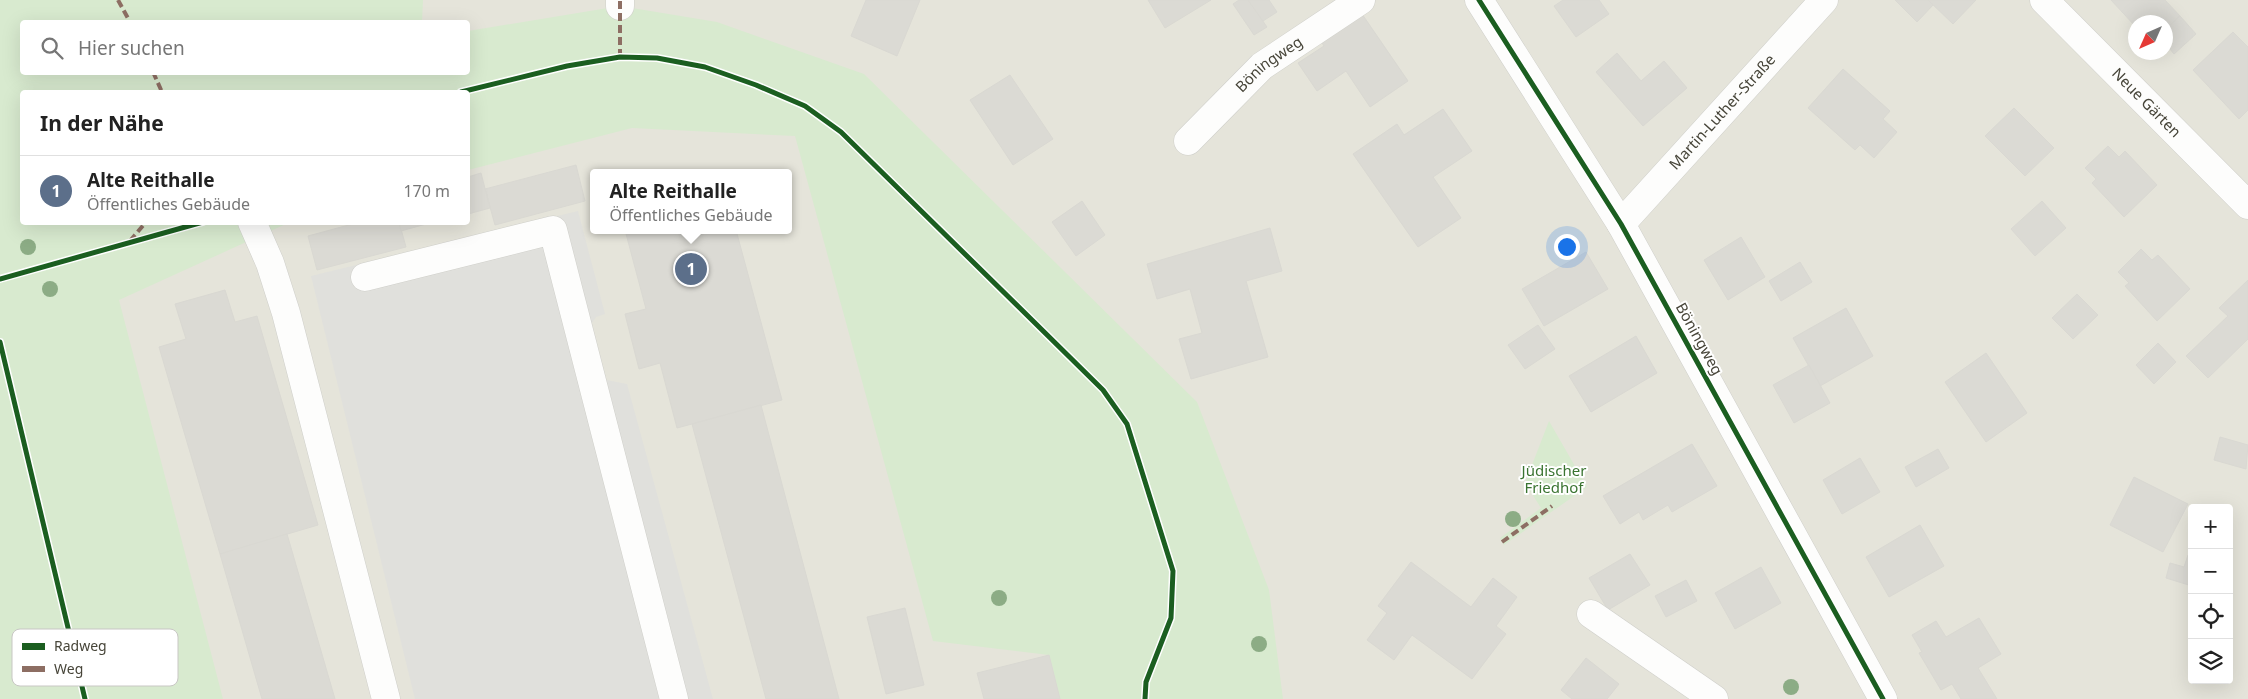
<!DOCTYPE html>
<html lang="de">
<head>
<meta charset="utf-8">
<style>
	body { margin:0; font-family:"Noto Sans",sans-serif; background:#f6f6f6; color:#222 }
	.controls { position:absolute; right:15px; bottom:15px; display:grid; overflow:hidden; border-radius:5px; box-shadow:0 5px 20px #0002 }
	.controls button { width:45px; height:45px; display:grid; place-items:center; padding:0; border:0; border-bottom:1px solid #e0e0e0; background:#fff; color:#222; font:25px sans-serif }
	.compass { position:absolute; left:2128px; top:15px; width:45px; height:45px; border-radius:50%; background:#fff; box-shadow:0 5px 20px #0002; rotate:225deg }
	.you { position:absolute; left:1566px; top:246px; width:18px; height:18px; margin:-12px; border:4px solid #fff; border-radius:50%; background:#1a73e8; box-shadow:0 0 0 8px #1a73e833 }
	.badge { display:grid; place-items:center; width:32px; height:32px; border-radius:50%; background:#0f766e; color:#fff; font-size:16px; font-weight:700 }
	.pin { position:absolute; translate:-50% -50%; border:2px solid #fff; box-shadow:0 1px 5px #0006 }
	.popup { position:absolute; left:590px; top:169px; width:202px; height:65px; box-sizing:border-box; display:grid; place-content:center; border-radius:5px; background:#fff; filter:drop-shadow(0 1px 4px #0005); font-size:16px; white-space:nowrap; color:#767676 }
	.popup b { font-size:19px; color:#222 }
	.popup::after { content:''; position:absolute; left:50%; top:100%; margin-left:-10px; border:10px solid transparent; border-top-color:#fff }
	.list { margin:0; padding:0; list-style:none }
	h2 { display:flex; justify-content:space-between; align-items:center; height:65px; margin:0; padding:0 20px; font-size:21px }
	h2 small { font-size:16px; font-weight:400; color:#767676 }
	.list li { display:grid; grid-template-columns:32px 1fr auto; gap:15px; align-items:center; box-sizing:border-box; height:70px; padding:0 20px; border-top:1px solid #e0e0e0 }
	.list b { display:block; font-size:19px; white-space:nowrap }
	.list p { margin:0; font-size:16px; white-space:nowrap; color:#767676 }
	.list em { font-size:16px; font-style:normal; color:#767676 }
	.icon { flex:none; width:28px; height:28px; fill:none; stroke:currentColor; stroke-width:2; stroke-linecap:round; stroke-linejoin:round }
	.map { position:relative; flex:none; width:2248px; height:699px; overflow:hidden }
	.search { position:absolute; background:#fff; box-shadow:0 5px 20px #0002; left:20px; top:20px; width:450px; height:55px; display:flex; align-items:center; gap:12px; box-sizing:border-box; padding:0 18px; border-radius:5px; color:#767676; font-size:19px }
	.panel { position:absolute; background:#fff; box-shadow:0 5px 20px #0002; left:20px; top:90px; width:450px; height:135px; border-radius:5px }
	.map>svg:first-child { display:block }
	.residential { fill:#e5e4da; fill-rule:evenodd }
	.green { fill:#d8eacf }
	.parking { fill:#e0e0dc }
	.building { fill:#dbdad4; stroke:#d9d8d2 }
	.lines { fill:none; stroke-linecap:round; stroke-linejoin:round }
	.minor-casing { stroke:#cfcfca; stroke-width:29 }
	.minor { stroke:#fdfdfc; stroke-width:28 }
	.quiet { stroke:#8d6e63; stroke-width:4; stroke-dasharray:8 4; stroke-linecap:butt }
	.cycleway-casing { stroke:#fff; stroke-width:8 }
	.cycleway { stroke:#1b5e20; stroke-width:5 }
	.tree { fill:#8cac85 }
	.labels { text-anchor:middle; stroke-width:4; stroke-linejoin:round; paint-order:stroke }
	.street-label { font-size:15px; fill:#474539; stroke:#fff }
	.park-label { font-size:15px; fill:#3a7431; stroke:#fff }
	.key { fill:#fff; stroke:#c8c7c4; stroke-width:1 }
	.key-label { font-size:14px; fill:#474539 }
</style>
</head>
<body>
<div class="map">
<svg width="2248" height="699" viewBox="0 0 2248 699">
	<rect width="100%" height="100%" fill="#f1f1ec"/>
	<path class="residential" d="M 0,0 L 2248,0 L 2248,699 L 0,699 ZM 22,22 L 468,22 L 468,72 L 22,72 ZM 2136,22 L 2166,22 L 2166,52 L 2136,52 ZM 22,92 L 468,92 L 468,222 L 22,222 ZM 594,173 L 788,173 L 788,230 L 594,230 ZM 2192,508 L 2229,508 L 2229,680 L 2192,680 Z"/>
	<g class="green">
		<polygon points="0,0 423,0 422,22 22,22 22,72 468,72 468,31 620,6 717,22 864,74 1197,402 1269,590 1283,699 1060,699 1049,655 933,641 795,136 632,128 468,170 468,92 22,92 22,222 288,223 119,300 223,699 0,699"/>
		<polygon points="1549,421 1587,487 1504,545 1500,538 1541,508 1525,483"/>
	</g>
	<polygon class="parking" points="578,211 605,314 596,317 584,335 602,379 627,384 713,699 415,699 311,276"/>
	<g class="building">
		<polygon points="866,0 920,0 897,56 851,36"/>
		<polygon points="1148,0 1211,0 1165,28"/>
		<polygon points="1239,0 1248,0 1267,27 1254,35 1233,4"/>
		<polygon points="1248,0 1269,0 1277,12 1263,21"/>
		<polygon points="1563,0 1599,0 1609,14 1576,37 1554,6"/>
		<polygon points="1895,0 1928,0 1933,5 1917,22"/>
		<polygon points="1928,0 1976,0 1953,24"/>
		<polygon points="2111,0 2165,0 2180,16 2166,29 2166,22 2136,22 2136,27"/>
		<polygon points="1362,14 1408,81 1370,107 1346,71 1317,91 1298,63 1324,46 1321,41"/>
		<polygon points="2180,16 2196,34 2174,54 2166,44 2166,29"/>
		<polygon points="2233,32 2248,47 2248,110 2239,119 2193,70"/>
		<polygon points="1617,53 1641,81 1664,61 1687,88 1643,126 1596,72"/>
		<polygon points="1843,69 1890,111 1883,119 1897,132 1874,158 1860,145 1855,150 1808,108"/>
		<polygon points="1010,75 1053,139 1013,165 970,100"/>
		<polygon points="2014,108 2054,148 2025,176 1985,136"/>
		<polygon points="1443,109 1472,151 1433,177 1461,218 1418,247 1353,154 1397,124 1404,135"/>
		<polygon points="2108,146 2119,157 2125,151 2157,185 2124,217 2092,183 2096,179 2085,168"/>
		<polygon points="576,165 585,201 495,225 485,189"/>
		<polygon points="481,173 490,208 468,214 468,177"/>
		<polygon points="1082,201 1105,235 1076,256 1052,222"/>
		<polygon points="2042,201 2066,228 2035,256 2011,229"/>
		<polygon points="360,222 399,222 406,247 317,270 308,236"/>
		<polygon points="399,222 433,222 401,231"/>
		<polygon points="1270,228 1282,271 1246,281 1268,357 1191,379 1179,339 1202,333 1190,289 1157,299 1147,264"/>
		<polygon points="625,230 736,230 782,400 677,428 660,363 639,369 625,314 646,309"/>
		<polygon points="1741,237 1765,277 1728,300 1704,260"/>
		<polygon points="2141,249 2152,260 2158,255 2190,289 2157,321 2125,286 2129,283 2118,272"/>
		<polygon points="1586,252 1608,289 1544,326 1522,289"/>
		<polygon points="1800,262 1812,282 1781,301 1769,281"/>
		<polygon points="2248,280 2248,339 2208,378 2186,356 2228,316 2219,308"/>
		<polygon points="225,290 235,322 257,316 318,525 220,554 159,347 186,339 175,304"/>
		<polygon points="2077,294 2098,315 2073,339 2052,318"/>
		<polygon points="1846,308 1873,356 1820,386 1793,338"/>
		<polygon points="1538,325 1555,349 1525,369 1508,345"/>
		<polygon points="1636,336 1657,373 1591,412 1569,376"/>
		<polygon points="2158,343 2176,362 2154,384 2136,365"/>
		<polygon points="1986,353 2027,413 1986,442 1945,382"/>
		<polygon points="1809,365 1830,403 1794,423 1773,385"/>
		<polygon points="761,405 839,699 766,699 692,424"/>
		<polygon points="2220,437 2248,445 2246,469 2214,460"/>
		<polygon points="1692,444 1717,486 1672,512 1668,505 1643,520 1639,512 1620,524 1603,496"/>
		<polygon points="1938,449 1949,468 1916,487 1905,467"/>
		<polygon points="1860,458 1880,492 1842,514 1823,480"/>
		<polygon points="2134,477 2188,504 2163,552 2110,525"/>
		<polygon points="1920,525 1944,566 1889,597 1866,557"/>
		<polygon points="287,534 335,699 262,699 220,554"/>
		<polygon points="1630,554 1650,585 1608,610 1589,578"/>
		<polygon points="2188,555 2192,556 2192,586 2166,578 2170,563 2184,567"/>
		<polygon points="1411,562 1471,607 1493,578 1517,597 1496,626 1506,634 1472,679 1412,635 1394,660 1367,640 1387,613 1378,606"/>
		<polygon points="1761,567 1781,603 1735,629 1715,593"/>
		<polygon points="1686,580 1697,601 1666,617 1655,596"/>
		<polygon points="905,608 924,685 886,694 867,617"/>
		<polygon points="1979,618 2001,654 1978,668 1997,699 1961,699 1952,684 1941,690 1919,653 1922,652 1912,635 1936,621 1946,637"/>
		<polygon points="1049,655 1060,699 984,699 977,673"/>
		<polygon points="1586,658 1619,684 1607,699 1572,699 1561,690"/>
	</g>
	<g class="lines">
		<g class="minor-casing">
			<g id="minor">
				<polyline points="1479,0 1621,224 1883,699"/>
				<path id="s1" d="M 2044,0 L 2248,205"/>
				<polyline points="620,6 620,0"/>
				<path id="s2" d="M 1188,141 L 1262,66 L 1361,0"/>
				<polyline points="252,222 270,263 286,313 386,699"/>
				<path id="s3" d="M 1621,224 L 1824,0"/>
				<polyline points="365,277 553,230 674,699"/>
				<polyline points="1591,614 1714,699"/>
			</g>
		</g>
		<use href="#minor" class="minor"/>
		<g class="quiet">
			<polyline points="118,0 130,22"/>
			<polyline points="620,57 620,0"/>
			<polyline points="153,72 162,92"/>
			<polyline points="130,241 146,222"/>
			<polyline points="1502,542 1552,506"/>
		</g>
		<g class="cycleway-casing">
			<g id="cycleway">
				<polyline points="1479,0 1621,224 1883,699"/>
				<polyline points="461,92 567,66 620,57 657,58 705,67 756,85 805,106 841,132 1103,390 1127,424 1173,571 1171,618 1146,682 1145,699"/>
				<polyline points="0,279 203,222"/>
				<polyline points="0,342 85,699"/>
			</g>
		</g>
		<use href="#cycleway" class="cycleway"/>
	</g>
	<g class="tree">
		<circle cx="28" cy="247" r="8"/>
		<circle cx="50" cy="289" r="8"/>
		<circle cx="1513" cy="519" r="8"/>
		<circle cx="999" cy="598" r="8"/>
		<circle cx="1259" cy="644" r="8"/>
		<circle cx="1791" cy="687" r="8"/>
	</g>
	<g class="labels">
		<g class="street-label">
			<text dy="5" stroke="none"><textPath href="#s2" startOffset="112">Böningweg</textPath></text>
			<text dy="5" stroke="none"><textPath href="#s1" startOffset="145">Neue Gärten</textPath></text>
			<text dy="5" stroke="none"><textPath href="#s3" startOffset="151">Martin-Luther-Straße</textPath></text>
			<text transform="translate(1699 339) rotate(61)" y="5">Böningweg</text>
		</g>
		<g class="park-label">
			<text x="1554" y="476">Jüdischer<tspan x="1554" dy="17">Friedhof</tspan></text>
		</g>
	</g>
	<rect x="12" y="629" width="166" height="57" rx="8" class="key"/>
	<rect x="22" y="643" width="23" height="7" fill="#1b5e20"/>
	<rect x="22" y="666" width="23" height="6" fill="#8d6e63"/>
	<g class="key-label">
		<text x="54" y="651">Radweg</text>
		<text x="54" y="674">Weg</text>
	</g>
</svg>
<div class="controls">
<button>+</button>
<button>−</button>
<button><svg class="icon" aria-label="locate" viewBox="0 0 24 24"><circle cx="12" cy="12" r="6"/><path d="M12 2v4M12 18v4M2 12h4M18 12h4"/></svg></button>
<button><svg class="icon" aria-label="layers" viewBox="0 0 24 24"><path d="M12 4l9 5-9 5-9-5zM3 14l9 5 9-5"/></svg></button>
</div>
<svg class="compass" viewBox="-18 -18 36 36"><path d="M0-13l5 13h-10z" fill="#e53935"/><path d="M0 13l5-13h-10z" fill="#767676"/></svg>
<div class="you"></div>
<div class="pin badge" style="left:691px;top:269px;background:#5c6f8a">1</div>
<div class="popup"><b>Alte Reithalle</b>Öffentliches Gebäude</div>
<div class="search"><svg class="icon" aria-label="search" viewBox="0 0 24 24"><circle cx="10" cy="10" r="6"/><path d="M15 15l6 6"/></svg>Hier suchen</div>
<section class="panel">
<h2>In der Nähe<small></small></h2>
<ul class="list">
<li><span class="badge" style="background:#5c6f8a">1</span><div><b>Alte Reithalle</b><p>Öffentliches Gebäude</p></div><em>170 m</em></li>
</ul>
</section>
</div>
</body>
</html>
